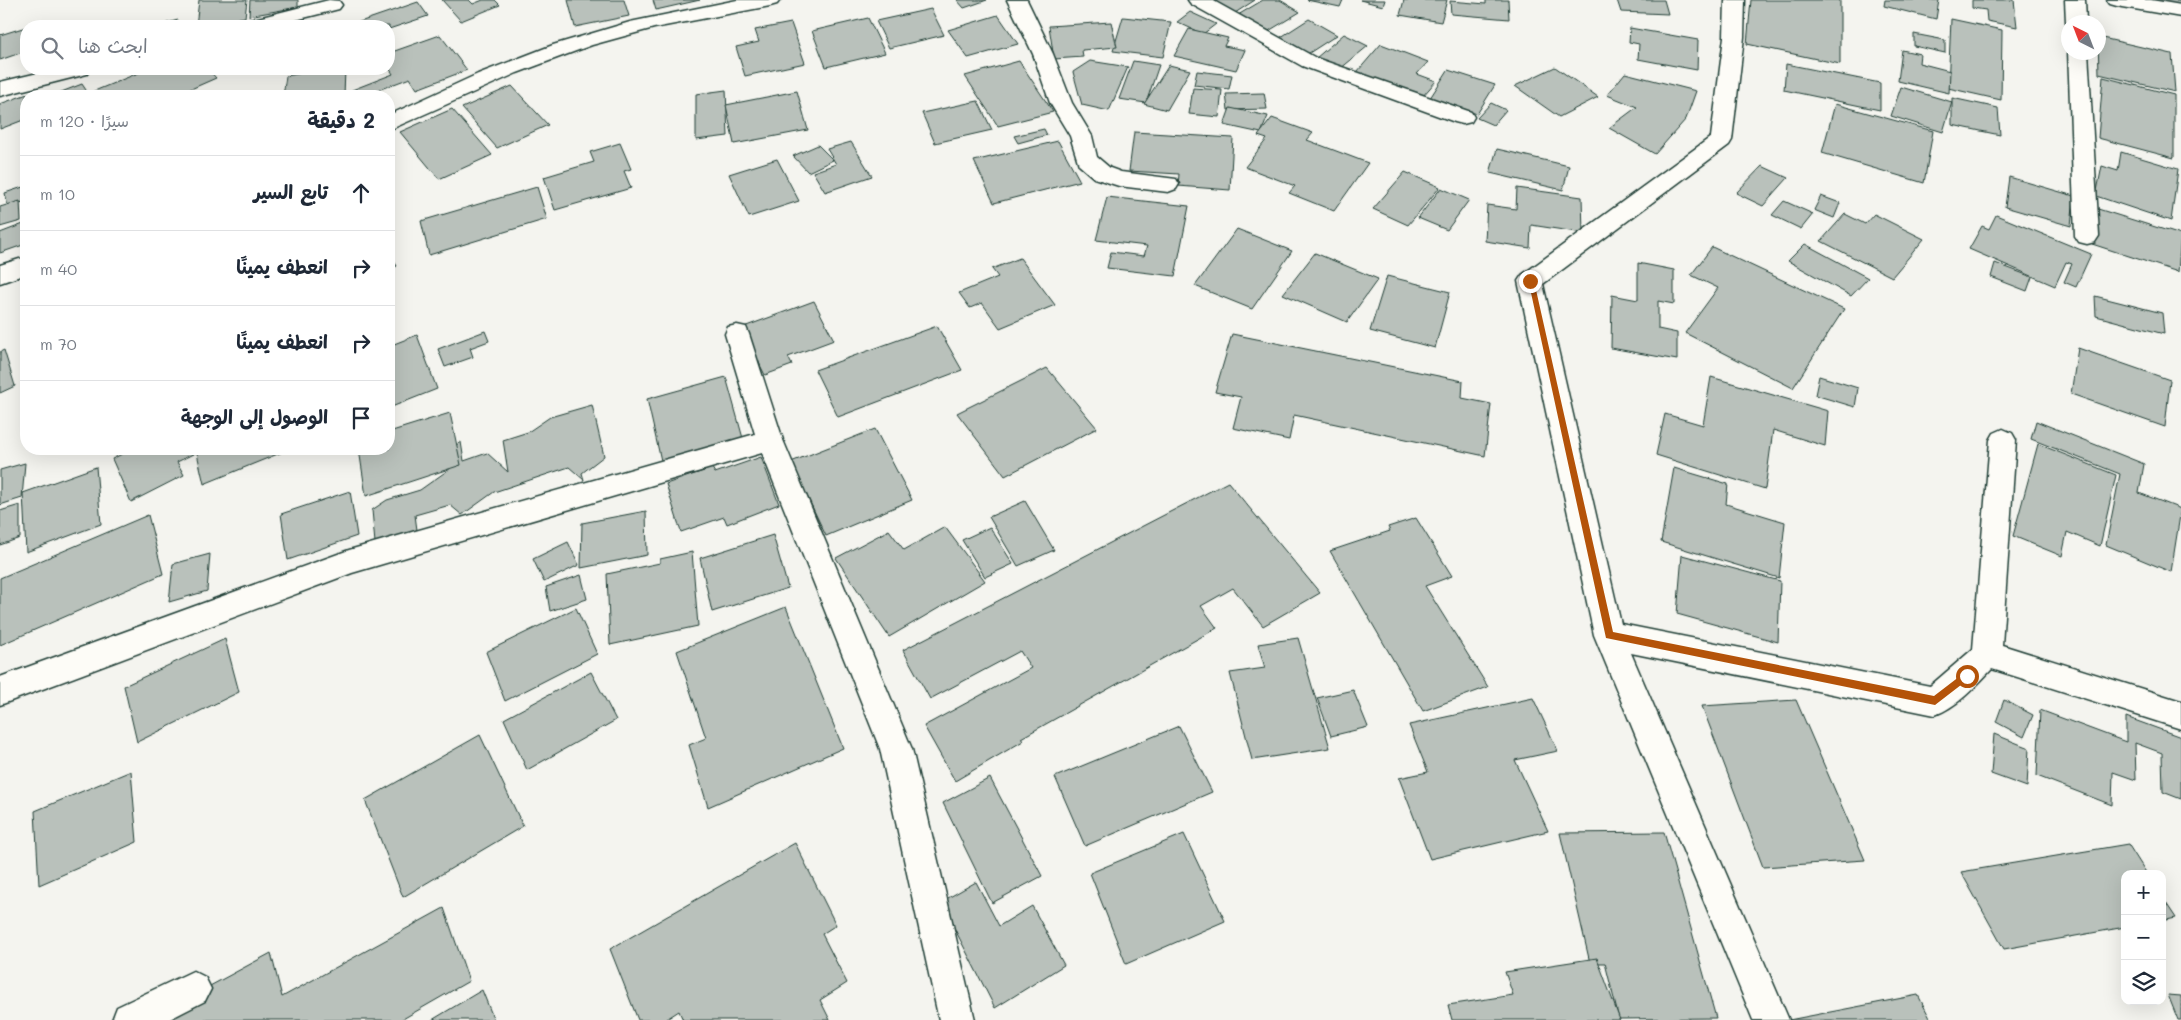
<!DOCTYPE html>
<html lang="ar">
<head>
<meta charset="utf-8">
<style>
	body { margin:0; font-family:Mali,"Playpen Sans Arabic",sans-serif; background:#f6f6f7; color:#1f2937; direction:rtl }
	.controls { position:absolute; right:15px; bottom:15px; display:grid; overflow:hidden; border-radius:10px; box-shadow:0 5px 20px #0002 }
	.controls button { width:45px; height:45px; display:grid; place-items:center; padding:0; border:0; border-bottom:1px solid #e0e1e3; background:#fff; color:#1f2937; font:25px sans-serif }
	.compass { position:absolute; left:2061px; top:15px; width:45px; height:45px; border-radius:50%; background:#fff; box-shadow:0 5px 20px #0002; rotate:318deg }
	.stop { position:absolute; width:15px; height:15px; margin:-11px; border:4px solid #b45309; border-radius:50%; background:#fff }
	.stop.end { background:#b45309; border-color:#fff; box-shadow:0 1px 5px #0008 }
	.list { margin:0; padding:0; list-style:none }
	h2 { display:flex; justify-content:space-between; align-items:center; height:65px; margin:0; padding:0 20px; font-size:21px }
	h2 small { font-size:16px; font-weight:400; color:#747a83 }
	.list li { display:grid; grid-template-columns:32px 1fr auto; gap:15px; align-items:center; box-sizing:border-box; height:75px; padding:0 20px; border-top:1px solid #e0e1e3 }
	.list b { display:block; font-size:19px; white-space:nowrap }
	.list em { font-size:16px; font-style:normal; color:#747a83 }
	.icon { flex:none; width:28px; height:28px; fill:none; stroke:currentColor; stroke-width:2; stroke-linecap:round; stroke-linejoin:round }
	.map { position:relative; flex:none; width:2181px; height:1020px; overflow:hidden; direction:ltr }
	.search { position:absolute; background:#fff; box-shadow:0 5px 20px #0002; left:20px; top:20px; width:375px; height:55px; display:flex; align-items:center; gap:12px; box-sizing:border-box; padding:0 18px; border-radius:20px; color:#747a83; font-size:19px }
	.panel { position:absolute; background:#fff; box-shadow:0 5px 20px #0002; left:20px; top:90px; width:375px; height:365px; border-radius:20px; direction:rtl }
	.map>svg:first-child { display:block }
	.building { fill:#b9c1bb; stroke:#1f3d34 }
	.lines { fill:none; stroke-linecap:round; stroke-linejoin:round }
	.minor-casing { stroke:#1f3d34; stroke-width:3 }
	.tertiary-casing { stroke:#1f3d34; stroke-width:3 }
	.minor { fill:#fdfcf7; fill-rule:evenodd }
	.tertiary { fill:#fdfcf7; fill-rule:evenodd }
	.route { fill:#b45309 }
</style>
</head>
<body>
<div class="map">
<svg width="2181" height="1020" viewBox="0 0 2181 1020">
	<rect width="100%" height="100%" fill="#f4f4ef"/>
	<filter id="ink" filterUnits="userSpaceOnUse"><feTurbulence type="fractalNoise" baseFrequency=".02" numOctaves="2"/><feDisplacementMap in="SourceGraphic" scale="10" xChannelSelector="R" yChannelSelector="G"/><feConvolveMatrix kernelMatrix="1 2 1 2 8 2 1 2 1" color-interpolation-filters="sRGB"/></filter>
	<g filter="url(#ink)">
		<g class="building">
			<polygon points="199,0 247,0 245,17 196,26"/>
			<polygon points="250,0 298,0 298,7 249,16"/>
			<polygon points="442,0 469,0 473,4 483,0 495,0 500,5 461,21"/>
			<polygon points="568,0 624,0 629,16 575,27"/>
			<polygon points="653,0 700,0 656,10"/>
			<polygon points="957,0 987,0 964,8"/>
			<polygon points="1210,0 1255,0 1235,13"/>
			<polygon points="1263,0 1280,0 1300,12 1267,32 1238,15"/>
			<polygon points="1307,0 1343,0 1340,7"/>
			<polygon points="1360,0 1385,0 1383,6"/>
			<polygon points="1404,0 1447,0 1441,22 1400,15"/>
			<polygon points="1486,0 1508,0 1509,19 1451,14 1450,1 1486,4"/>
			<polygon points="1617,0 1664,0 1668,14 1621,12"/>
			<polygon points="1751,0 1840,0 1840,64 1747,44"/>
			<polygon points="1885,0 1939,0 1936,19 1884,6"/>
			<polygon points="1972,0 2014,0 2017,27 1987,21 1986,10 1972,8"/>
			<polygon points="2154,0 2180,0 2181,6"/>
			<polygon points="418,2 428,16 389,29 389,26 348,26"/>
			<polygon points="931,9 944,35 889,48 876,21"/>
			<polygon points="1190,12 1216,24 1203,34 1177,22"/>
			<polygon points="998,15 1018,44 968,58 948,30"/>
			<polygon points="1123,17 1171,22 1163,57 1113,51"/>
			<polygon points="868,18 885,53 826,67 812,31"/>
			<polygon points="1309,19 1337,35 1306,55 1278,39"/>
			<polygon points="1951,19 2002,30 2001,100 1948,88"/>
			<polygon points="178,20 180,26 157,26"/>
			<polygon points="1111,22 1117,47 1082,50 1083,57 1054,59 1049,26"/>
			<polygon points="791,23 805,63 745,76 736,47 759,42 755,30"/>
			<polygon points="26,27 26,51 0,60 0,35"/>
			<polygon points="1630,28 1698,40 1697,70 1638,59 1639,44 1629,42"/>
			<polygon points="1189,29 1228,38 1224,46 1245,50 1236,70 1174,56"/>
			<polygon points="1344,34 1368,46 1340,69 1316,58"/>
			<polygon points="1914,34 1945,40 1945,53 1914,46"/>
			<polygon points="440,35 467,70 417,89 410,78 378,90 381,94 374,96 356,96 352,90 393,74 389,68 389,53"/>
			<polygon points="2098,37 2172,54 2175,92 2099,74"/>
			<polygon points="1381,44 1428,62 1417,74 1436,81 1422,97 1357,72"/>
			<polygon points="1902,50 1920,54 1919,63 1950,71 1949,93 1898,81"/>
			<polygon points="1019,61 1053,112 998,126 965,76"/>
			<polygon points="1090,61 1128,67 1109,111 1082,105 1073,72"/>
			<polygon points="1133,61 1159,65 1146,103 1119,99"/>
			<polygon points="1786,64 1880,83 1880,110 1784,90"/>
			<polygon points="1169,65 1190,70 1167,110 1144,104"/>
			<polygon points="1555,67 1598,97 1559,117 1515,86"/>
			<polygon points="148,69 208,69 216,78 175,96 95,96 92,92"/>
			<polygon points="325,69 345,69 344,96 283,96 286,76"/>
			<polygon points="1448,70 1495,85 1477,114 1430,98"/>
			<polygon points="1197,71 1232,75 1229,89 1194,85"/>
			<polygon points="1625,73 1696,91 1686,119 1655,154 1609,128 1637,107 1607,95"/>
			<polygon points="2103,77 2174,95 2174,158 2098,138"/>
			<polygon points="82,84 90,96 51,96"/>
			<polygon points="512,86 548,125 497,148 462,108"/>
			<polygon points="1901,87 1952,102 1943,132 1891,116"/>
			<polygon points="1193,88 1222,90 1219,117 1189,114"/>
			<polygon points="726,90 728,136 696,140 696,94"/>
			<polygon points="797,91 808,130 734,144 726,105"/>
			<polygon points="30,93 32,96 26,96 26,119 0,129 0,104"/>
			<polygon points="1264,93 1267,109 1228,110 1226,94"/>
			<polygon points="1952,98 1998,108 2000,135 1952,125"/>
			<polygon points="978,101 992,130 935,143 922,113"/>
			<polygon points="1491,103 1506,110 1493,125 1477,118"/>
			<polygon points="1835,104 1933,131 1924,183 1822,153"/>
			<polygon points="1230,108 1268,116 1261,133 1224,125"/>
			<polygon points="452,109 492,155 439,179 400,132"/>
			<polygon points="1272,118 1313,133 1307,140 1368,163 1334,211 1289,193 1295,186 1245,167 1267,139 1258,136"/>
			<polygon points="1044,129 1047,135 1018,143 1014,136"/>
			<polygon points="1134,132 1233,138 1230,190 1178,186 1179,174 1129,171"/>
			<polygon points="1058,141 1080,181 994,203 974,161"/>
			<polygon points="851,142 872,176 825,192 813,172 836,164 827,149"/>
			<polygon points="620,143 631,169 624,171 631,188 555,210 544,177 594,162 590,152"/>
			<polygon points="818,145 833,160 808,172 793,156"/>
			<polygon points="1497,149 1569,166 1563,190 1490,173"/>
			<polygon points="2121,152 2178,169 2171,221 2096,196 2102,166 2118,171"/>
			<polygon points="777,159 799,201 749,217 729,174"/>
			<polygon points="1762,166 1788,178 1763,206 1736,193"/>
			<polygon points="1405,172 1440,187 1408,225 1373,209"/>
			<polygon points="2009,177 2074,196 2071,226 2005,207"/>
			<polygon points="26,186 26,201 8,207 5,193"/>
			<polygon points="537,187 547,219 429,255 421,221"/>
			<polygon points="1441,188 1469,200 1447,230 1418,218"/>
			<polygon points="1517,188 1582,197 1583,233 1531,225 1530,248 1485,241 1487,205 1516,209"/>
			<polygon points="1821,196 1840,203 1834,218 1814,210"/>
			<polygon points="1107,197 1189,206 1175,276 1107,268 1111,252 1144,256 1147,246 1096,240"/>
			<polygon points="20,201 21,221 0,227 0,207"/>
			<polygon points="1784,201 1813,214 1801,229 1772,215"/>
			<polygon points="2098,209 2181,235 2178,272 2092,244"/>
			<polygon points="1845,214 1865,224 1874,214 1924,239 1892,277 1821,241"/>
			<polygon points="1996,215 2091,254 2076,287 2064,282 2072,264 2066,262 2055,286 1969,249 1982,226 1989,229"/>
			<polygon points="26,223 26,244 0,253 0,233"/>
			<polygon points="1237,229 1292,251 1252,309 1195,286"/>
			<polygon points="1805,244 1868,278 1851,296 1788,261"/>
			<polygon points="1712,247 1844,309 1793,388 1685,333 1718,288 1691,275"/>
			<polygon points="1315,253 1378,279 1347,322 1283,294"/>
			<polygon points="389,254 397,266 389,270"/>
			<polygon points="1020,258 1055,305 1000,328 982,303 970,308 959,293 998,277 992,269"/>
			<polygon points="1638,263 1674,270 1674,304 1658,301 1658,329 1677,333 1677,360 1611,348 1612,295 1638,300"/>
			<polygon points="1995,263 2032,277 2027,291 1991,277"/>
			<polygon points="1387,276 1450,292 1435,348 1370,331"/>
			<polygon points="2095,296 2162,313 2164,334 2096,316"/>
			<polygon points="814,301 834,340 788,357 792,365 765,375 741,328"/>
			<polygon points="937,326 962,370 838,417 815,370"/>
			<polygon points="485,331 489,341 470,348 473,357 445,367 438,349"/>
			<polygon points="1232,334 1463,381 1462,398 1491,404 1485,456 1294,415 1289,440 1233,428 1241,397 1215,392"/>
			<polygon points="417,335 437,389 389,408 389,346"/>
			<polygon points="2078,348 2170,380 2165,427 2071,394"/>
			<polygon points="4,350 15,386 0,393 0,352"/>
			<polygon points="1047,368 1097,428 1005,476 957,413"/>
			<polygon points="1819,376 1858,388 1855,407 1815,395"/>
			<polygon points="726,377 744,442 662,465 647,399"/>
			<polygon points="1711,377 1828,411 1825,446 1773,430 1765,489 1656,455 1665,414 1703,425"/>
			<polygon points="592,405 604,456 582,473 584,480 569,467 494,492 462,515 450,505 415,515 417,530 375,543 372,510 387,500 420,490 451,468 448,450 461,442 464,461 487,453 508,472 503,440 528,432 550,417"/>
			<polygon points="450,413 461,465 366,496 359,449 389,449 389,432"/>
			<polygon points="2036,421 2144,464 2139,493 2181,509 2171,572 2106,545 2120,474 2031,439"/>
			<polygon points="875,429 912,500 826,536 791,462"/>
			<polygon points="2038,444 2116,475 2100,546 2067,532 2062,556 2013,536"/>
			<polygon points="132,449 195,449 197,452 177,462 184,475 131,502 112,459"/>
			<polygon points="196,449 290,449 204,484"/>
			<polygon points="761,457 779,504 727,524 724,517 681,532 666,484 712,468 715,473"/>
			<polygon points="25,463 22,498 0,505 0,470"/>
			<polygon points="96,467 101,524 26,552 23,493"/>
			<polygon points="1674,468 1728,484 1726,504 1785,522 1779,578 1661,542"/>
			<polygon points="1228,482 1320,593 1263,626 1233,588 1201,606 1217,628 1021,738 1023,741 955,781 924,726 1031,668 1020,651 930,699 903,650"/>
			<polygon points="350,491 357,536 288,560 281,514"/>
			<polygon points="1025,501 1054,550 1018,566 989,517"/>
			<polygon points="20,505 20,538 0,545 0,511"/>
			<polygon points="646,511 647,555 581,568 582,523"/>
			<polygon points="148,515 163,574 0,645 0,578"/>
			<polygon points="1416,518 1452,576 1425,586 1488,687 1423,711 1330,551 1390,531 1388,527"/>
			<polygon points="945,527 985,581 889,637 836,558 889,530 904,550"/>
			<polygon points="990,527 1013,564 985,577 962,540"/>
			<polygon points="773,535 788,588 712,612 700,558"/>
			<polygon points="568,542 579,565 544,582 533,559"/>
			<polygon points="692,552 698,626 610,645 607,574 660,563 660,559"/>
			<polygon points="210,554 207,591 169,602 173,564"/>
			<polygon points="1682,555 1780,581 1778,642 1677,614"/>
			<polygon points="581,575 587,599 550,611 546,587"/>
			<polygon points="786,607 843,748 708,807 689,745 706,738 677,651"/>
			<polygon points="576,608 597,654 505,701 486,652"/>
			<polygon points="1298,638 1330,748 1252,760 1230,673 1265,668 1258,644"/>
			<polygon points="225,639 239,692 137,742 124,686"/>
			<polygon points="591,672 616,720 527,770 504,719"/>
			<polygon points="1353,690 1368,727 1331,736 1317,698"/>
			<polygon points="1533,698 1558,751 1515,760 1548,831 1430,859 1399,778 1428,772 1409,725"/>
			<polygon points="1796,700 1865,860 1763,867 1702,706"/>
			<polygon points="2004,700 2033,715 2024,737 1996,722"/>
			<polygon points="2040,710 2126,742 2126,717 2181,737 2181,799 2163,792 2162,753 2135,743 2136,780 2113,772 2112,805 2037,776"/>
			<polygon points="1179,726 1212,792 1085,846 1055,777"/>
			<polygon points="1994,734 2029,748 2027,787 1991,774"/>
			<polygon points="480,735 523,826 403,897 365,800"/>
			<polygon points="131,771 137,842 39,885 35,811"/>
			<polygon points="990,778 1042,876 992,903 943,803"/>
			<polygon points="1664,832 1716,1018 1619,1019 1605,963 1590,963 1560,833"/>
			<polygon points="1184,834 1225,921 1126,964 1090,873"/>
			<polygon points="795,843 836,925 822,934 847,983 820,1000 830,1020 683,1020 679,1011 665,1020 638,1020 610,949"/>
			<polygon points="2128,844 2147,874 2125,874 2125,927 2004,949 1961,872"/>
			<polygon points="976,882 999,926 1032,906 1064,965 995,1008 941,902"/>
			<polygon points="2162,897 2176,918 2162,921"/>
			<polygon points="444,908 469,981 401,1020 147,1020 271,953 282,997"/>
			<polygon points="1597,958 1620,1020 1452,1020 1448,1005 1513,995 1505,972"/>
			<polygon points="482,990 494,1020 432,1020"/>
			<polygon points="1918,995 1931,1020 1789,1020"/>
			<polygon points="2168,995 2181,996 2181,1020 2178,1020"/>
		</g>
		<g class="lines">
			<g class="minor-casing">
				<g id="minor">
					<polygon points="329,0 339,1 342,5 339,9 272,26 239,26 242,22"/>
					<polygon points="1007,0 1027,0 1053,54 1072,103 1092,136 1097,157 1110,168 1121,172 1176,179 1179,184 1176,189 1168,192 1119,186 1094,178 1079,165 1070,136 1050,103 1033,54"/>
					<polygon points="1188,0 1212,0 1316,58 1471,112 1474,117 1471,122 1463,124 1455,122 1302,66 1191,4"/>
					<path d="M 1725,0 L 1745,0 L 1744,37 L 1732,140 L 1729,145 L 1543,284 L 1621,624 L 1930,686 L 1973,649 L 1990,440 L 1994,433 L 2003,429 L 2012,433 L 2016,440 L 2002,645 L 2181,701 L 2181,729 L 1992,669 C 1976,686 1957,707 1935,715 L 1631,653 L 1789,1020 L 1753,1020 L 1594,635 L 1518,281 L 1522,275 L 1711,137 L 1724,37 Z"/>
					<polygon points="2065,0 2085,0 2086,22 2068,22 2068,26 2066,22"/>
					<polygon points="2107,0 2151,0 2181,5 2181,17 2117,6 2110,4"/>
					<polygon points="2068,51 2088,52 2099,236 2095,242 2087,244 2079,242 2075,236"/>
					<polygon points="55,69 90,69 87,74 0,96 0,82"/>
					<polygon points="737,325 746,327 749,334 783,440 912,749 975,1020 939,1020 880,749 762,453 352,573 0,705 0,677 349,550 755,434 725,334 728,327"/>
					<polygon points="193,971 205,977 211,989 205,1001 168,1020 112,1020 117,1007"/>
				</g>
			</g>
			<g class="tertiary-casing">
				<g id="tertiary">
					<polygon points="737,0 780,0 777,4 770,6 654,28 592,45 517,73 389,130 389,115 478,74 553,45 630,22"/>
					<polygon points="26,257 26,274 0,283 0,265"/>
				</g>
			</g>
			<use href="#minor" class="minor"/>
			<use href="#tertiary" class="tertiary"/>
		</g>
	</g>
	<polygon class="route" points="1528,279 1534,281 1613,632 1934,696 1964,673 1970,673 1970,678 1935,705 1606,638"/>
</svg>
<div class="controls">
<button>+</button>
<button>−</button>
<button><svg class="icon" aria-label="layers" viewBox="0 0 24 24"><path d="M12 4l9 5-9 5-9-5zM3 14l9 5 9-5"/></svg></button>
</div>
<svg class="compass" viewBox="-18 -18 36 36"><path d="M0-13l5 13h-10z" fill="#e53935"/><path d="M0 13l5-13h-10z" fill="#747a83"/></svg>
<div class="stop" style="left:1967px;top:676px"></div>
<div class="stop end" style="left:1530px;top:281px"></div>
<div class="search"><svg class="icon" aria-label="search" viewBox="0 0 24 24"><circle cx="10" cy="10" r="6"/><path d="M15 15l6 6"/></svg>ابحث هنا</div>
<section class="panel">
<h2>2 دقيقة<small>سيرًا · 120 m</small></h2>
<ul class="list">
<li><svg class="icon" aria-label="ahead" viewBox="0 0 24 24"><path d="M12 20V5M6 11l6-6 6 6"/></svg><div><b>تابع السير</b></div><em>10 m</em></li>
<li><svg class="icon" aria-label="right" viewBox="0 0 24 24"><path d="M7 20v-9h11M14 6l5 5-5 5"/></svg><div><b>انعطف يمينًا</b></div><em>40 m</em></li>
<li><svg class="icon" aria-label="right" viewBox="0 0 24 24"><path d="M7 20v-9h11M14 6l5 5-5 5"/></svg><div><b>انعطف يمينًا</b></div><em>70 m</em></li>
<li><svg class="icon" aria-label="arrive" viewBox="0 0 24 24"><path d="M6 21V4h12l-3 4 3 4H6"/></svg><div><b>الوصول إلى الوجهة</b></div></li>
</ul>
</section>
</div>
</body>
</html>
